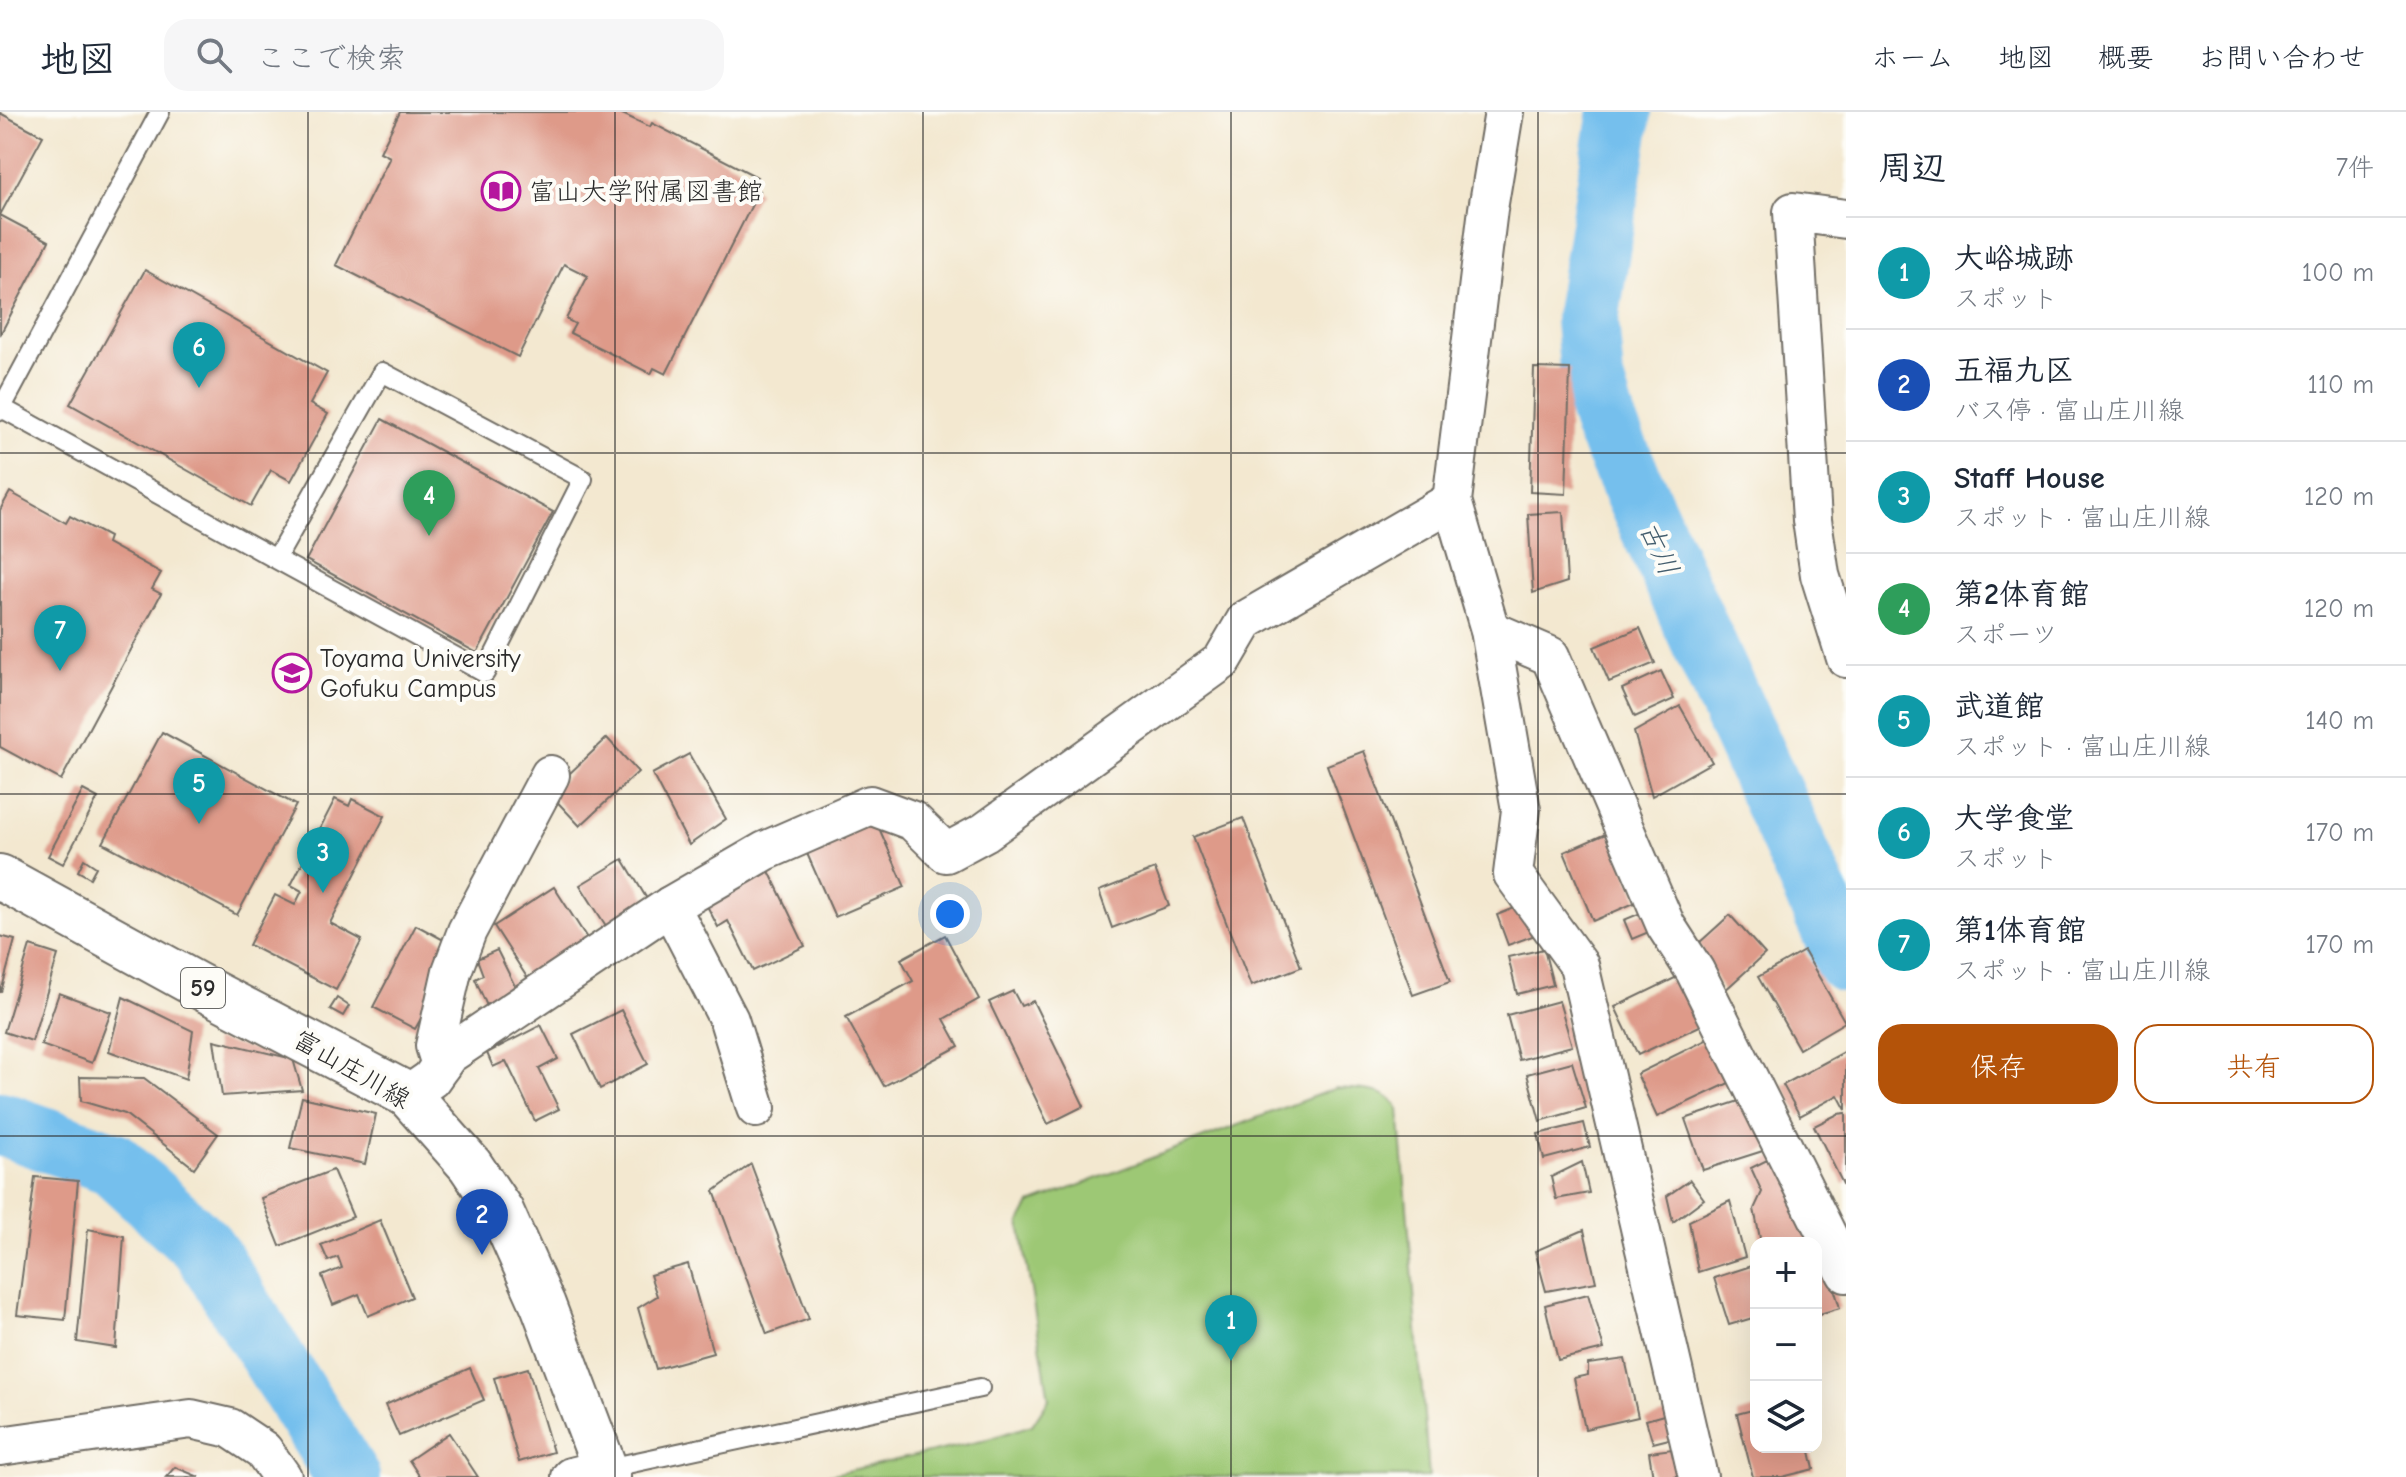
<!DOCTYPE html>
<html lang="ja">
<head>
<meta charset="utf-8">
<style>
	body { margin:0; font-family:"Comic Neue","Klee One",sans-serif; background:#f6f6f7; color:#1f2937 }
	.controls { position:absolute; right:24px; bottom:24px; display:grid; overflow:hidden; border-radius:16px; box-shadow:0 8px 32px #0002 }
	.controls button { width:72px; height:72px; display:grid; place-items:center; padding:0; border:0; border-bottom:2px solid #e0e1e3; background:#fff; color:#1f2937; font:40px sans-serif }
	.you { position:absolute; left:950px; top:802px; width:28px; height:28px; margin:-20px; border:6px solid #fff; border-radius:50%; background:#1a73e8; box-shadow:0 0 0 12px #1a73e833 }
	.badge { display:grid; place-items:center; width:52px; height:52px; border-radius:50%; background:#b45309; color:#fff; font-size:26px; font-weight:700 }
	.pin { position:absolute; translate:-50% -66px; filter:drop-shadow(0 2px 4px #0008) }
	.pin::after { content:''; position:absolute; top:42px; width:28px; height:24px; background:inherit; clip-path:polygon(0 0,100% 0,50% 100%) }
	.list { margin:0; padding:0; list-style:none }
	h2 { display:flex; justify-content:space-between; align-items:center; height:104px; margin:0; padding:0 32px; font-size:34px }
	h2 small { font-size:26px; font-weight:400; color:#747a83 }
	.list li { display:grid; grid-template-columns:52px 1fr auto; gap:24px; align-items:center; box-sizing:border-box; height:112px; padding:0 32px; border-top:2px solid #e0e1e3 }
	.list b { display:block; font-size:30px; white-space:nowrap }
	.list p { margin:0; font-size:26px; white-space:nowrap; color:#747a83 }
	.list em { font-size:26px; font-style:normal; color:#747a83 }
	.actions { display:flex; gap:16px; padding:24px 32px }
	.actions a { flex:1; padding:18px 0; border:2px solid #b45309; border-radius:24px; text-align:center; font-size:28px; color:#b45309 }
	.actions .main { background:#b45309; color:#fff }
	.icon { flex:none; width:44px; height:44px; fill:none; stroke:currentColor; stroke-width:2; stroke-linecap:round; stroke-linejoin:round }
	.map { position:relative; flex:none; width:1846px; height:1365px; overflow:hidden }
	header { display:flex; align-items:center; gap:48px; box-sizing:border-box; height:112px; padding:0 40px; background:#fff; border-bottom:2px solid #e0e1e3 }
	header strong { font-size:38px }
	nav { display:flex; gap:44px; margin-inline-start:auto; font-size:28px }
	.search { width:560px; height:72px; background:#f6f6f7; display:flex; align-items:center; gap:20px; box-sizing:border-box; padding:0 28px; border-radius:24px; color:#747a83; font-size:30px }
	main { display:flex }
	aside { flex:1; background:#fff }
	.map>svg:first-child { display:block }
	.green { fill:#9dc875; stroke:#647a50; stroke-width:2 }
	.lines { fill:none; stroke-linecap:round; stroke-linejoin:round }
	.river { stroke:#74bfed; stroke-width:64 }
	.building { fill:#de9a89 }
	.service-casing { stroke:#716d65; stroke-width:22 }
	.minor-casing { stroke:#716d65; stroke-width:42 }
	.primary-casing { stroke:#716d65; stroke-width:48 }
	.service { stroke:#fff; stroke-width:18 }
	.minor { stroke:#fff; stroke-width:38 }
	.primary { stroke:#fff; stroke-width:44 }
	.grid { fill:none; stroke:#2b2b2b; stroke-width:2; stroke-opacity:0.55 }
	.labels { text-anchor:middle; stroke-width:8; stroke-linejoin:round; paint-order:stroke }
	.shield { fill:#fdfcf7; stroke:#6a6a68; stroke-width:2 }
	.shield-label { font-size:24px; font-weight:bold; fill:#2b2b2b }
	.poi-label { font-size:26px; fill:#2b2b2b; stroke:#fdfcf7; text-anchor:start }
	.street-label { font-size:26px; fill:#2b2b2b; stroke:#fdfcf7 }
	.water-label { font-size:28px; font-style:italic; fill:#455f6f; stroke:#fdfcf7 }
</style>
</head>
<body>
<header>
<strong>地図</strong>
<div class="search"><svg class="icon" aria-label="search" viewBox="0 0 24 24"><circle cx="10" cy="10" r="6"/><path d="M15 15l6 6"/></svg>ここで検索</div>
<nav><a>ホーム</a><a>地図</a><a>概要</a><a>お問い合わせ</a></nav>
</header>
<main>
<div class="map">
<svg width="1846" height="1365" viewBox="0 0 1846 1365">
	<rect width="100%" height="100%" fill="#fdfcf7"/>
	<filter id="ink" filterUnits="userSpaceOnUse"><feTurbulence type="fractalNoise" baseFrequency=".0125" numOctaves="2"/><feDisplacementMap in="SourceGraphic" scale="16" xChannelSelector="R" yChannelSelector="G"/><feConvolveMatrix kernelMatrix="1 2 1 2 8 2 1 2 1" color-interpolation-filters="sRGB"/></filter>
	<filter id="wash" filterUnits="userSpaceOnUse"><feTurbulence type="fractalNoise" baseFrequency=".006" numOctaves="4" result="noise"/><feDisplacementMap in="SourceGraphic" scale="32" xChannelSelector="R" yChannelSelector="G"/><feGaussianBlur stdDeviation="1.8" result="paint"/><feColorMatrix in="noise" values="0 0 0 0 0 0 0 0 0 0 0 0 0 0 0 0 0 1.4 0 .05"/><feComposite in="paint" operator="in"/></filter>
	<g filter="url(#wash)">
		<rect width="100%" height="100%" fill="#f3e8d0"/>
		<path class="green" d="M 1336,976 C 1358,978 1388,975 1399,997 L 1429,1365 L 820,1365 L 982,1329 L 1032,1313 L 1049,1287 L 1020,1111 L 1030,1092 Z"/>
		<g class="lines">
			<g class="river">
				<polyline points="1620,0 1587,208 1592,268 1605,312 1846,848"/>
				<polyline points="0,1011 112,1051 203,1135 348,1365"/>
			</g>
		</g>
		<g id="blocks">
			<g class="building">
				<polygon points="400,0 618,0 650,15 652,11 757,65 752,75 759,79 666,262 654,256 651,262 570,221 575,212 566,207 588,164 564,152 518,245 336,153 390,45 380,40"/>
				<polygon points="0,1 43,24 0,103 49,129 0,223"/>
				<polygon points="145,158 327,261 310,292 328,302 291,369 271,358 251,394 70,292"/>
				<polygon points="1534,256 1570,257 1566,382 1530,380"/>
				<polygon points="382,307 553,400 477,541 306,448"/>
				<polygon points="10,380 66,411 70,404 109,425 107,431 161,461 152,477 161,482 61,668 0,635 0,398"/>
				<polygon points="1563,400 1567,470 1533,481 1528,402"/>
				<polygon points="1640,516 1655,551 1609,570 1594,535"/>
				<polygon points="1661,559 1674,587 1635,605 1622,577"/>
				<polygon points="1680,594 1712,650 1652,684 1634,620"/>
				<polygon points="162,620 296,693 237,803 103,731"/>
				<polygon points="607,626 638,660 580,714 549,681"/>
				<polygon points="1364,639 1450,870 1413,883 1327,653"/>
				<polygon points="689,642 726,707 689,733 652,662"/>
				<polygon points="83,678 98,686 63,752 48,744"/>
				<polygon points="335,687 349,694 352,687 385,704 330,811 362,828 336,878 249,833 275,783 295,793 302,779 291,773"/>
				<polygon points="1243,706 1301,855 1251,874 1193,725"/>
				<polygon points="875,707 905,775 835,805 805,737"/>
				<polygon points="1610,720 1639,789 1593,809 1564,740"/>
				<polygon points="84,747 96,755 90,766 78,759"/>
				<polygon points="623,747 650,792 608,817 580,773"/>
				<polygon points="1155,757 1169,794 1112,816 1099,779"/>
				<polygon points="769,759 805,834 753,859 728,809 718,815 705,790"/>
				<polygon points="554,775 592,834 532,873 494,814"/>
				<polygon points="1527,791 1538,822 1508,833 1497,803"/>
				<polygon points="1648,798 1656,817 1632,827 1624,808"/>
				<polygon points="1730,803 1765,842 1723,880 1699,831"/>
				<polygon points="416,813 451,832 428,875 436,880 415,917 373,895"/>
				<polygon points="945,823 979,887 944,907 959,934 884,974 846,905 913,869 901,847"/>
				<polygon points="0,824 15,828 1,880 0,880"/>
				<polygon points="30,834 58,843 32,929 4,920"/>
				<polygon points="1544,837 1553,873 1517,882 1508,845"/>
				<polygon points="497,838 521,886 491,903 475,867 483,863 477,847"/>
				<polygon points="1804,839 1845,910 1799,937 1758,865"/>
				<polygon points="1681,863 1704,912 1638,943 1615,895"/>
				<polygon points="1013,879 1021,894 1033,889 1084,994 1048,1012 989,890"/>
				<polygon points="59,881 111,900 92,951 41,933"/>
				<polygon points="123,885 193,919 186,967 109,939"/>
				<polygon points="337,886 349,894 343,904 330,897"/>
				<polygon points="1559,889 1572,934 1519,948 1507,903"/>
				<polygon points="621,898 648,952 600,977 573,922"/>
				<polygon points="541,913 558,947 539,957 559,997 535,1009 506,949 493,955 487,941"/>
				<polygon points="1708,927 1729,971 1657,1005 1637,962"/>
				<polygon points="214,928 293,947 302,978 222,984"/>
				<polygon points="1846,939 1846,998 1838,983 1800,1004 1783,973"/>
				<polygon points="1572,950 1586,996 1540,1009 1527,962"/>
				<polygon points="80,965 144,966 218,1022 194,1056 125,1002 81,989"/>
				<polygon points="302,985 376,1002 365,1052 290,1036"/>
				<polygon points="1751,985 1769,1037 1703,1058 1685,1007"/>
				<polygon points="1846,1001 1846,1071 1843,1072 1814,1014 1838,1002"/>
				<polygon points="1584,1011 1590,1035 1544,1047 1538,1022"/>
				<polygon points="1777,1043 1818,1128 1804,1131 1761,1131 1754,1097 1762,1080 1751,1056"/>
				<polygon points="1582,1050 1589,1081 1556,1087 1551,1065"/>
				<polygon points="751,1052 809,1207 767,1222 714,1079"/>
				<polygon points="333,1058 353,1105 280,1134 261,1086"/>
				<polygon points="35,1065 78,1069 65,1208 17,1203"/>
				<polygon points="1690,1068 1704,1087 1673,1110 1667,1084"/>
				<polygon points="1730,1089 1745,1145 1698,1160 1689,1109"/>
				<polygon points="380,1108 412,1185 368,1204 359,1182 333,1193 322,1164 342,1156 338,1145 328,1149 321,1133"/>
				<polygon points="88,1117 124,1124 116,1236 77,1230"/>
				<polygon points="1584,1118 1596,1170 1546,1179 1535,1139"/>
				<polygon points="1822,1136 1840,1196 1816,1203 1816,1138"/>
				<polygon points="688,1152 713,1241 656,1257 638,1196 657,1184 650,1163"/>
				<polygon points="1751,1154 1756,1170 1756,1205 1729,1213 1714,1166"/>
				<polygon points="1588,1182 1604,1237 1558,1248 1545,1193"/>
				<polygon points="1625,1247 1638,1305 1585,1317 1574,1266 1588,1263 1588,1252"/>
				<polygon points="470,1256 484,1288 399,1324 385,1293"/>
				<polygon points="528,1256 553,1340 519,1350 494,1266"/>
				<polygon points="1756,1297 1756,1335 1809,1335 1814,1357 1782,1365 1753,1365 1737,1302"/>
				<polygon points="1667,1302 1673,1326 1653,1331 1646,1308"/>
				<polygon points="449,1321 478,1365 420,1365 409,1348"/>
				<polygon points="1680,1336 1684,1365 1653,1365 1649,1340"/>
				<polygon points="175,1355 199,1365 166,1365"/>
			</g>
		</g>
	</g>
	<g filter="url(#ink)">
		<use href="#blocks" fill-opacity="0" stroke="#716d65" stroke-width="2"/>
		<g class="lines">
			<g class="service-casing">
				<g id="service">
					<polyline points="0,295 276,447 382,260 583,367 485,561 276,447"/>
					<polyline points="0,299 160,0"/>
					<polyline points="604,1357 980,1276"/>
				</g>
			</g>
			<g class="minor-casing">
				<g id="minor">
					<polyline points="1504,0 1488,97 1452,389 1490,518 1521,698 1513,762 1579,853 1698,1365"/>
					<polyline points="1846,107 1793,100 1812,408 1820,463 1846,546"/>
					<polyline points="1490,518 1550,544 1666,814 1695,859 1846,1161"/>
					<polyline points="670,794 729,908 756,996"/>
					<polyline points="441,953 435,934 452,859 467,819 550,663"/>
					<polyline points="408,983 431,967 448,943 670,794 765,739 870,693 913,709 946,741 985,720 1222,549 1246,508 1452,389"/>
					<polyline points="0,1334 191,1307 230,1316 263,1338 282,1365"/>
					<polyline points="571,1365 604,1357"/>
				</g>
			</g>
			<g class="primary-casing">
				<polyline id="primary" points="0,765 197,873 408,983 470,1053 501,1099 543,1193 608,1365"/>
			</g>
			<use href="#service" class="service"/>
			<use href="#minor" class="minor"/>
			<use href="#primary" class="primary"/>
		</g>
	</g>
	<path class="grid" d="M 308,0 L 308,1365M 615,0 L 615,1365M 923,0 L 923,1365M 1231,0 L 1231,1365M 1538,0 L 1538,1365M 0,341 L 1846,341M 0,682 L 1846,682M 0,1024 L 1846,1024"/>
	<defs>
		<g id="library-ring" transform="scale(2)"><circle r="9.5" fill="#fdfcf7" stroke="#b5179e" stroke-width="1.5"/><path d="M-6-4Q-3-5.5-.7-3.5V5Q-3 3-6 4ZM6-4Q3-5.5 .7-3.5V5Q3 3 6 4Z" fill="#b5179e"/></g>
		<g id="university-ring" transform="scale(2)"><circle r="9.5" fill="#fdfcf7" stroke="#b5179e" stroke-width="1.5"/><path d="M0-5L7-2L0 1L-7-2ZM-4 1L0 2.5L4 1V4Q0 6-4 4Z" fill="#b5179e"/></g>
	</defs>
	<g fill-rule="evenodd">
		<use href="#library-ring" x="501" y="79"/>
		<use href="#university-ring" x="292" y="561"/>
	</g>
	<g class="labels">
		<rect class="shield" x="181" y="856" width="44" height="40" rx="6"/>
		<g class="shield-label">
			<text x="203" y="884">59</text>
		</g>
		<g class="poi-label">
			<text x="529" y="88">富山大学附属図書館</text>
			<text x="320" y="555">Toyama University<tspan x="320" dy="30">Gofuku Campus</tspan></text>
		</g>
		<g class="street-label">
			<text transform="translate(352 957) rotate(30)" y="9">富山庄川線</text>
		</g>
		<g class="water-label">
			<text transform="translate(1660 436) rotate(66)" y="10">古川</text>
		</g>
	</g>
</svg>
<div class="controls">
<button>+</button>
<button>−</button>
<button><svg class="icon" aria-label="layers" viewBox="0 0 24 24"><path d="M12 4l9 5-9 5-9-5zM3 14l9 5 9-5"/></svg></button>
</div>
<div class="you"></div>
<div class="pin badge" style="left:1231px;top:1249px;background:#0f9aa8">1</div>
<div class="pin badge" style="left:482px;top:1143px;background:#1a4fb4">2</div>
<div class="pin badge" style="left:323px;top:781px;background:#0f9aa8">3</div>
<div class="pin badge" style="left:429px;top:424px;background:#2e9e5b">4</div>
<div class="pin badge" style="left:199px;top:712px;background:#0f9aa8">5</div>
<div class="pin badge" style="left:199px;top:276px;background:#0f9aa8">6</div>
<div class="pin badge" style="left:60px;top:559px;background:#0f9aa8">7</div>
</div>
<aside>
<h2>周辺<small>7件</small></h2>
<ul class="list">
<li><span class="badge" style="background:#0f9aa8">1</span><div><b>大峪城跡</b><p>スポット</p></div><em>100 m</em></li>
<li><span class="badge" style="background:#1a4fb4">2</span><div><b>五福九区</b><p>バス停 · 富山庄川線</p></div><em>110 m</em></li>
<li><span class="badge" style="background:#0f9aa8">3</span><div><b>Staff House</b><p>スポット · 富山庄川線</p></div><em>120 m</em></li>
<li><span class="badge" style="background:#2e9e5b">4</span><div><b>第2体育館</b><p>スポーツ</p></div><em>120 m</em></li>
<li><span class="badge" style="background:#0f9aa8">5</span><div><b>武道館</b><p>スポット · 富山庄川線</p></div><em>140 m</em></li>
<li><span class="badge" style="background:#0f9aa8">6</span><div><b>大学食堂</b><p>スポット</p></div><em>170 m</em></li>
<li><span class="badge" style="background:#0f9aa8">7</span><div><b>第1体育館</b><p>スポット · 富山庄川線</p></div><em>170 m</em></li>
</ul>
<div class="actions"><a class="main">保存</a><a>共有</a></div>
</aside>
</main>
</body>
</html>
